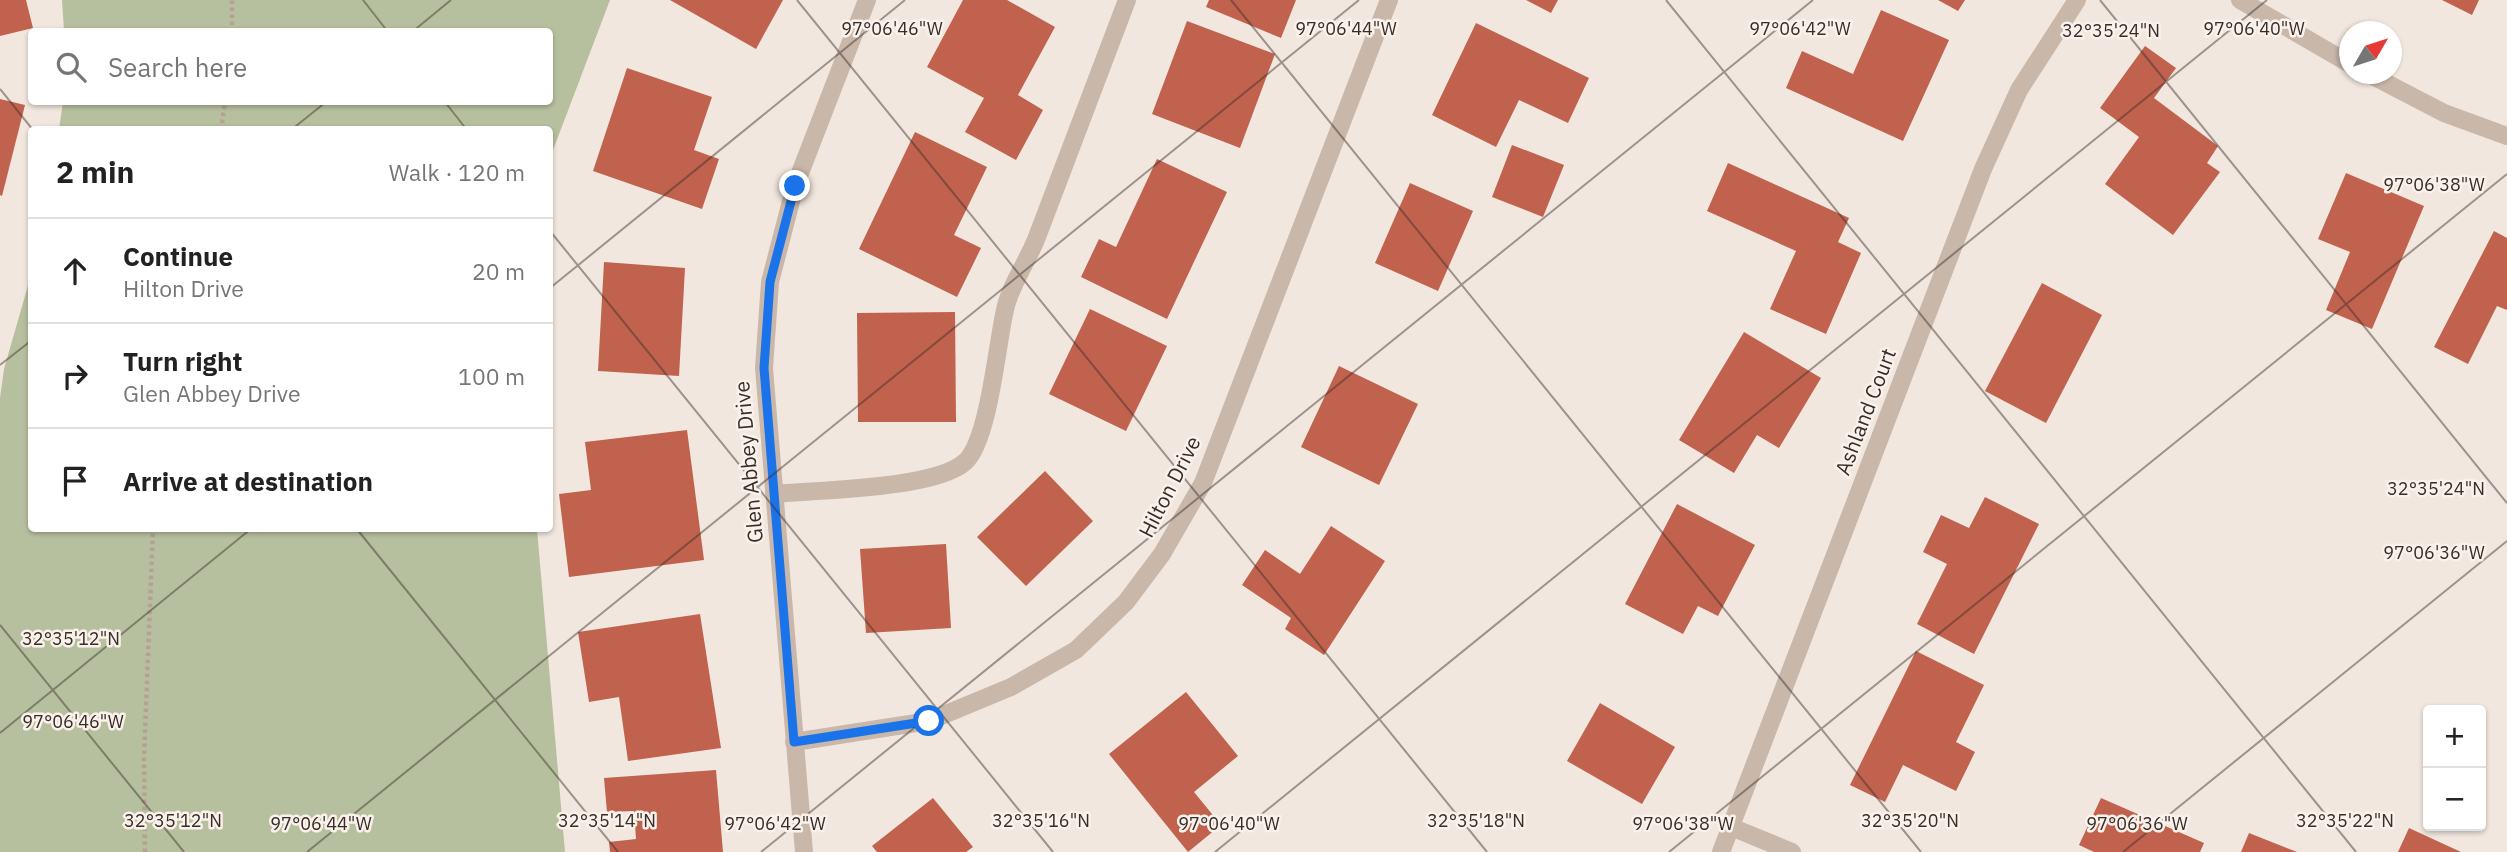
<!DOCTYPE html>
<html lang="en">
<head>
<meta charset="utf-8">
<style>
	body { margin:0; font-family:"IBM Plex Sans",sans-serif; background:#f6f6f6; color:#222 }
	.controls { position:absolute; right:21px; bottom:21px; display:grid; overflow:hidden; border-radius:7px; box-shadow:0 2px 5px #0004 }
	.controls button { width:63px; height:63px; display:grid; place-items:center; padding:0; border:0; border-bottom:2px solid #e0e0e0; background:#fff; color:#222; font:35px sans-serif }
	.compass { position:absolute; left:2339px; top:21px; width:63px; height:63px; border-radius:50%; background:#fff; box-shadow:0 2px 5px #0004; rotate:51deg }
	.stop { position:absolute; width:21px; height:21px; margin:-16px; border:5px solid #1a73e8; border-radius:50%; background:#fff }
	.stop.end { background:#1a73e8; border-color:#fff; box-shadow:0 2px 7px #0008 }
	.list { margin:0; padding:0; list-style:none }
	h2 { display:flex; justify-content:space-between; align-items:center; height:91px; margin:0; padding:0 28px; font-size:30px }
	h2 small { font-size:23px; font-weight:400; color:#767676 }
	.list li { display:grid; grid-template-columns:46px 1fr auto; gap:21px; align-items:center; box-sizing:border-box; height:105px; padding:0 28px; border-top:2px solid #e0e0e0 }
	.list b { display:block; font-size:26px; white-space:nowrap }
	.list p { margin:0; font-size:23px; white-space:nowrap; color:#767676 }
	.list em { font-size:23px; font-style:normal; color:#767676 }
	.icon { flex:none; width:38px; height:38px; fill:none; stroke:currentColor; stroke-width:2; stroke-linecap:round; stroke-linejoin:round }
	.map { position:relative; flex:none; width:2507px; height:852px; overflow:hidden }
	.search { position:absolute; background:#fff; box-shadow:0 2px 5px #0004; left:28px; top:28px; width:525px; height:77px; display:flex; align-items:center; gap:18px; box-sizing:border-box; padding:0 24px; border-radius:7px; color:#767676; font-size:26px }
	.panel { position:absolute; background:#fff; box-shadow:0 2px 5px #0004; left:28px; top:126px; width:525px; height:406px; border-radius:7px }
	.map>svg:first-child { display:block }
	.green { fill:#b7c09e }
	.building { fill:#c0624d }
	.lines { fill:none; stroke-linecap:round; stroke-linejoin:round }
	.path { stroke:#b5a194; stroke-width:4.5; stroke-dasharray:3.5 3.5; stroke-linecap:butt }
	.minor { stroke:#c9b7aa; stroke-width:18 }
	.route { stroke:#1a73e8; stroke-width:9 }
	.ticks { fill:none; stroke:#372d29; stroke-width:2; stroke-opacity:0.45 }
	.labels { text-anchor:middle; stroke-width:5; stroke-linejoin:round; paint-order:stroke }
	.street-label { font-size:21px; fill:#372d29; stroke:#f9f1ea }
	.ticks-label { font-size:18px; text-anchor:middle; fill:#372d29; stroke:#f9f1ea; stroke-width:5; stroke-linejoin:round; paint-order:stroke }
</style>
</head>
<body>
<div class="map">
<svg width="2507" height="852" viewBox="0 0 2507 852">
	<rect width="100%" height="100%" fill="#f1e7de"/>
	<g class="green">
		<polygon points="62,0 610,0 550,158 550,130 59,129 63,102 550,102 550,32 64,31"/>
		<polygon points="31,275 32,528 537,529 565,852 0,852 0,398 4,369"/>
	</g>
	<g class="building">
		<polygon points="0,0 26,0 33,28 0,36"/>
		<polygon points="670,0 783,0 756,49"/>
		<polygon points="963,0 1007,0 1055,27 1018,95 1043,110 1016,160 965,132 984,98 927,67"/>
		<polygon points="1209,0 1296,0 1281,38 1206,7"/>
		<polygon points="1526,0 1558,0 1551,13"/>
		<polygon points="1938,0 1965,0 1958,11"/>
		<polygon points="2442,0 2479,0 2472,15"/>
		<polygon points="1881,10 1949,40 1903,141 1786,88 1802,51 1853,74"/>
		<polygon points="1187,21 1275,54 1240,148 1152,114"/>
		<polygon points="1476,23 1589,78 1568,123 1519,100 1496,147 1432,115"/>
		<polygon points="2145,46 2176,68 2154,98 2218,146 2207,163 2220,172 2173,235 2105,184 2139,137 2100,108"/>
		<polygon points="627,68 712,97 694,150 719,159 702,209 593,171"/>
		<polygon points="0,99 25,105 2,196 0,195"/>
		<polygon points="915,132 987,167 954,235 981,248 957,297 859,249"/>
		<polygon points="1512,145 1564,165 1543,217 1492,197"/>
		<polygon points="1157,159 1227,192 1167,319 1081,277 1099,239 1116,247"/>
		<polygon points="1728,163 1849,218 1838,242 1861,253 1826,334 1770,309 1796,251 1707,211"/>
		<polygon points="2346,173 2424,206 2372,329 2326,310 2350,252 2318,239"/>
		<polygon points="1410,183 1473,211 1438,291 1375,263"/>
		<polygon points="2494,231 2507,238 2507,310 2497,306 2468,364 2434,347"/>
		<polygon points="604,262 685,268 679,376 598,371"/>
		<polygon points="2042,283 2102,315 2046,423 1985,391"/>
		<polygon points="1090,309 1167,346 1126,431 1049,394"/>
		<polygon points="955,312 956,422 858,422 857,313"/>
		<polygon points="1744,332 1821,378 1779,448 1757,435 1734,473 1679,440"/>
		<polygon points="1339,366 1418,404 1379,485 1301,447"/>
		<polygon points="687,430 704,560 569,577 559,494 591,490 585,442"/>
		<polygon points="1045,471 1093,521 1026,586 977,537"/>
		<polygon points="1985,497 2039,524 1974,654 1917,624 1947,564 1923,552 1941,515 1969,528"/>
		<polygon points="1677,504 1755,545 1718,616 1698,606 1683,634 1625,604"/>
		<polygon points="1331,526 1385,561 1324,655 1285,629 1291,618 1242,585 1265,550 1300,574"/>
		<polygon points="946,544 951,628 866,633 860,549"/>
		<polygon points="700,614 721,748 628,761 619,697 589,702 578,632"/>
		<polygon points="1916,651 1984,685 1956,742 1975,752 1956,791 1903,765 1885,802 1850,785"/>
		<polygon points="1186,692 1238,756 1194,792 1221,825 1188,852 1109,754"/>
		<polygon points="1600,703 1675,747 1642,804 1567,761"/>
		<polygon points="716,770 723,852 610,852 609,842 636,839 634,811 607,812 604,778"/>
		<polygon points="933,798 973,847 966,852 877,852 872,846"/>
		<polygon points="2101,798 2204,843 2200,852 2094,852 2079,845"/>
		<polygon points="2409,828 2461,852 2398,852"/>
		<polygon points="2249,833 2297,852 2241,852"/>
	</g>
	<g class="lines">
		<g class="path">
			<polyline points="232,32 232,0"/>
			<polyline points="221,130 225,102"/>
			<polyline points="145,852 144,758 153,528"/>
		</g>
		<g class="minor">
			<polyline points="2240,0 2350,64"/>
			<polyline points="2369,74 2444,113 2507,136"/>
			<path d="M 774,494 C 818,490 935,489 965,462 C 989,441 997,343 1005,310 C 1010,285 1028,261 1037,237 C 1067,158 1097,79 1127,0"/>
			<polyline points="794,742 929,721 1011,687 1076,650 1126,602 1162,554 1203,483 1389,0"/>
			<polyline points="1731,827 1792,852"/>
			<polyline points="804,852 764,368 770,282 795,186 867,0"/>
			<polyline points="1721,852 1983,169 2019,90 2077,0"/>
		</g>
	</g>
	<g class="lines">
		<polyline class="route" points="795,186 770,282 764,368 794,742 929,721"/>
	</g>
	<path class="ticks" d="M 363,0 L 388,32M 797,0 L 1487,852M 1231,0 L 1921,852M 1666,0 L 2356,852M 2100,0 L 2507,503M 412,32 L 451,0M 0,89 L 33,130M 445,102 L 467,130M 291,130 L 326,102M 550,231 L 1053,852M 550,288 L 905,0M 0,365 L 32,340M 356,528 L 618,852M 0,625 L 184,852M 0,733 L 252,528M 307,852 L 1359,0M 761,852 L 1813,0M 1215,852 L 2267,0M 1669,852 L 2507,174M 2123,852 L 2507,541"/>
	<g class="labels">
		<g class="street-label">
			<text transform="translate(1866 412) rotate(-69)" y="7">Ashland Court</text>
			<text transform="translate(749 462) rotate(-95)" y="7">Glen Abbey Drive</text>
			<text transform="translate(1170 487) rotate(-63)" y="7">Hilton Drive</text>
		</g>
	</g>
	<g class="ticks-label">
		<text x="892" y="35">97°06'46"W</text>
		<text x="1346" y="35">97°06'44"W</text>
		<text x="1800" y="35">97°06'42"W</text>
		<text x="2254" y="35">97°06'40"W</text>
		<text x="2111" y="37">32°35'24"N</text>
		<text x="2434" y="191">97°06'38"W</text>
		<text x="2436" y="495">32°35'24"N</text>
		<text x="2434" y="559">97°06'36"W</text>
		<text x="71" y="645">32°35'12"N</text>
		<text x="73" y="728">97°06'46"W</text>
		<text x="173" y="827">32°35'12"N</text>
		<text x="607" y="827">32°35'14"N</text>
		<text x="1041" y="827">32°35'16"N</text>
		<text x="1476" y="827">32°35'18"N</text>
		<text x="1910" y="827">32°35'20"N</text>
		<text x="2345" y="827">32°35'22"N</text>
		<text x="321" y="830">97°06'44"W</text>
		<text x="775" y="830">97°06'42"W</text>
		<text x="1229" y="830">97°06'40"W</text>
		<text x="1683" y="830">97°06'38"W</text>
		<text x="2137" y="830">97°06'36"W</text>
	</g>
</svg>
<div class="controls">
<button>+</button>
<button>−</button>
</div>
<svg class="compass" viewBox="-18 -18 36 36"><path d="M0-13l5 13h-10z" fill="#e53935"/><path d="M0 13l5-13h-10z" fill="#767676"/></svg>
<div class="stop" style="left:929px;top:721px"></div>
<div class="stop end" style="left:795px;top:186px"></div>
<div class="search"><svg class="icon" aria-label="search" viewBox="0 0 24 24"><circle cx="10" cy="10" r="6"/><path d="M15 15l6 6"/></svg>Search here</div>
<section class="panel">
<h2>2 min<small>Walk · 120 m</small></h2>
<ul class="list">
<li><svg class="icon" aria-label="ahead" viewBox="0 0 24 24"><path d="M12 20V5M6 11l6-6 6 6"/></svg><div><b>Continue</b><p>Hilton Drive</p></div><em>20 m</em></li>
<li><svg class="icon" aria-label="right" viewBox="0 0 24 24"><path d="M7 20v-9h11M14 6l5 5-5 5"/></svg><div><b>Turn right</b><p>Glen Abbey Drive</p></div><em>100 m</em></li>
<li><svg class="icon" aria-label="arrive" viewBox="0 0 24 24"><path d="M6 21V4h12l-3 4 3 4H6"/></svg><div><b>Arrive at destination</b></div></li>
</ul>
</section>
</div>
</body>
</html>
